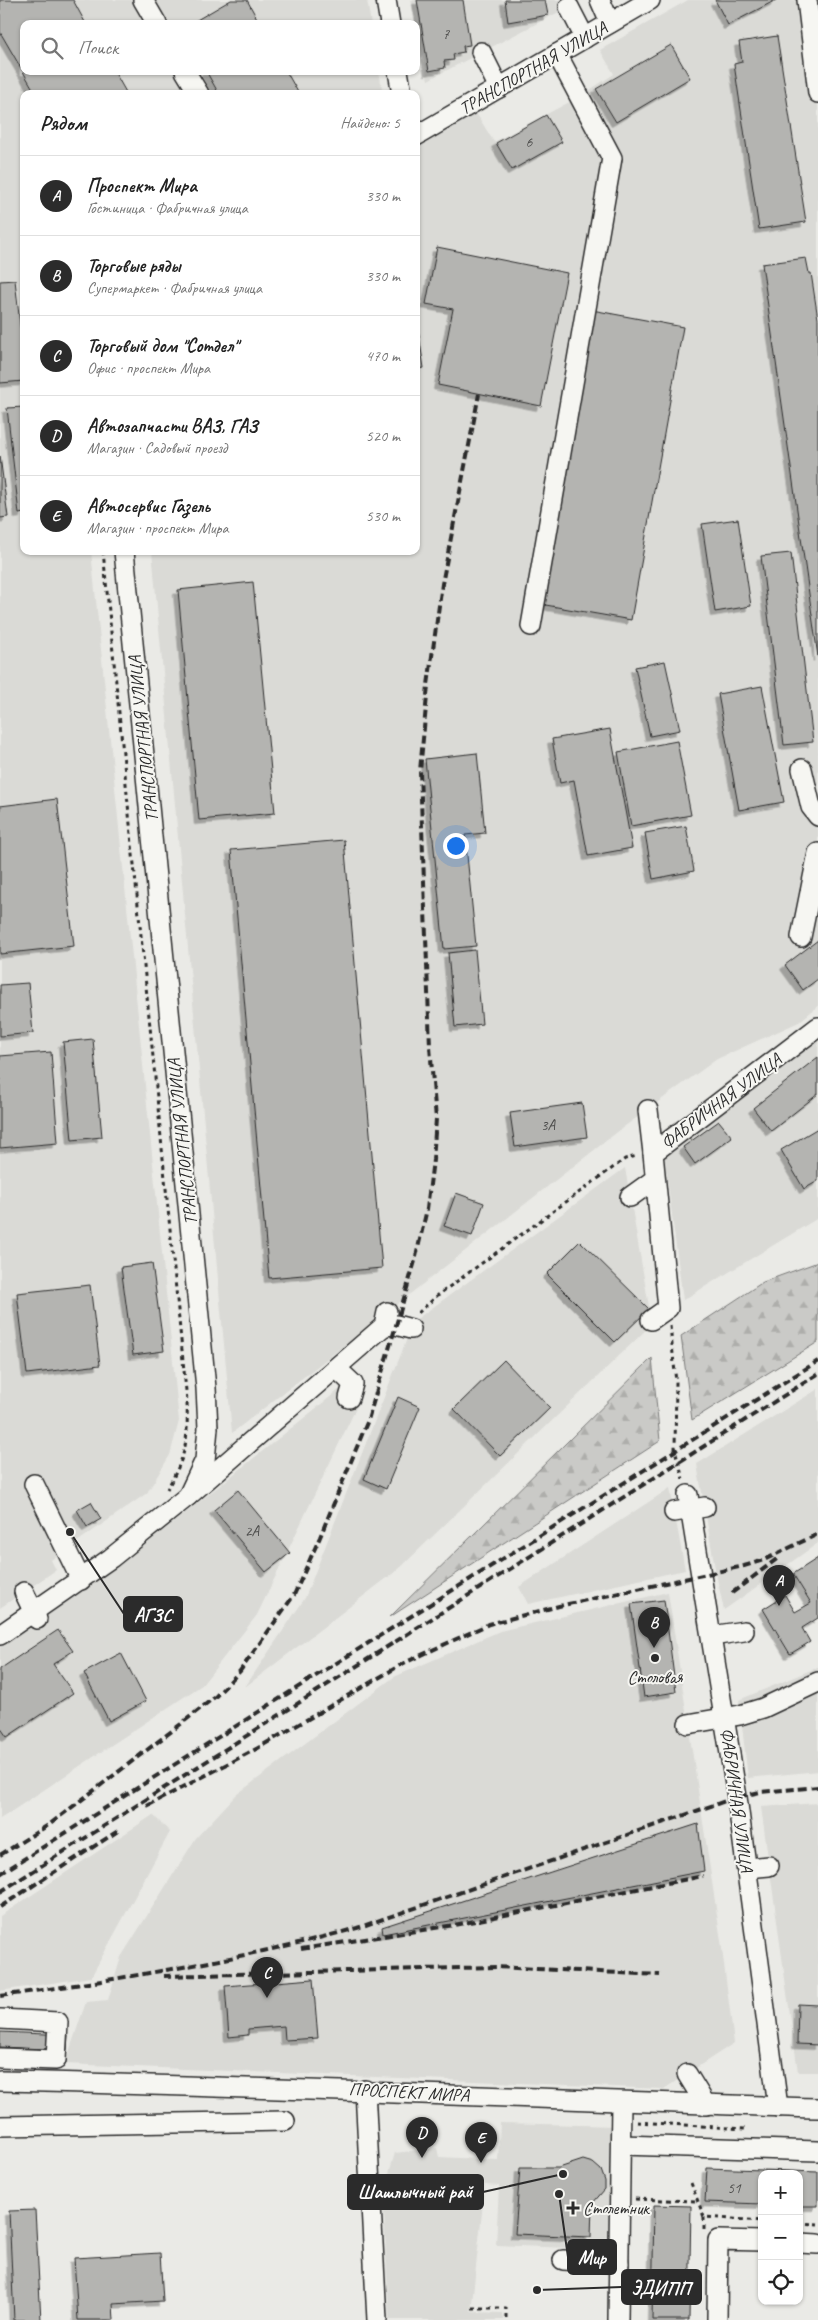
<!DOCTYPE html>
<html lang="ru">
<head>
<meta charset="utf-8">
<style>
	body { margin:0; font-family:Caveat,sans-serif; background:#f6f6f6; color:#222 }
	.controls { position:absolute; right:15px; bottom:15px; display:grid; overflow:hidden; border-radius:10px; box-shadow:0 1px 4px #0004 }
	.controls button { width:45px; height:45px; display:grid; place-items:center; padding:0; border:0; border-bottom:1px solid #e0e0e0; background:#fff; color:#222; font:25px sans-serif }
	.you { position:absolute; left:455px; top:845px; width:18px; height:18px; margin:-12px; border:4px solid #fff; border-radius:50%; background:#1a73e8; box-shadow:0 0 0 8px #1a73e833 }
	.badge { display:grid; place-items:center; width:32px; height:32px; border-radius:50%; background:#2b2b2b; color:#fff; font-size:16px; font-weight:700 }
	.pin { position:absolute; translate:-50% -41px; filter:drop-shadow(0 1px 2px #0008) }
	.pin::after { content:''; position:absolute; top:26px; width:18px; height:15px; background:inherit; clip-path:polygon(0 0,100% 0,50% 100%) }
	.list { margin:0; padding:0; list-style:none }
	h2 { display:flex; justify-content:space-between; align-items:center; height:65px; margin:0; padding:0 20px; font-size:21px }
	h2 small { font-size:16px; font-weight:400; color:#767676 }
	.list li { display:grid; grid-template-columns:32px 1fr auto; gap:15px; align-items:center; box-sizing:border-box; height:80px; padding:0 20px; border-top:1px solid #e0e0e0 }
	.list b { display:block; font-size:19px; white-space:nowrap }
	.list p { margin:0; font-size:16px; white-space:nowrap; color:#767676 }
	.list em { font-size:16px; font-style:normal; color:#767676 }
	.icon { flex:none; width:28px; height:28px; fill:none; stroke:currentColor; stroke-width:2; stroke-linecap:round; stroke-linejoin:round }
	.map { position:relative; flex:none; width:818px; height:2320px; overflow:hidden }
	.search { position:absolute; background:#fff; box-shadow:0 1px 4px #0004; left:20px; top:20px; width:400px; height:55px; display:flex; align-items:center; gap:12px; box-sizing:border-box; padding:0 18px; border-radius:10px; color:#767676; font-size:19px }
	.panel { position:absolute; background:#fff; box-shadow:0 1px 4px #0004; left:20px; top:90px; width:400px; height:465px; border-radius:10px }
	.map>svg:first-child { display:block }
	.built { fill:#dadad6 }
	.forest { fill:url(#forest-firs); stroke:#7a7a79 }
	.building { fill:#b4b4b1; stroke:#2b2b2b; filter:url(#shadow) }
	.lines { fill:none; stroke-linecap:round; stroke-linejoin:round }
	.minor-casing { stroke:#2b2b2b; stroke-width:22 }
	.path { stroke:#2b2b2b; stroke-width:3; stroke-dasharray:4 4; stroke-linecap:butt }
	.minor { stroke:#f6f6f2; stroke-width:19 }
	.rail { stroke:#2b2b2b; stroke-width:4; stroke-dasharray:8 4; stroke-linecap:butt }
	.poi-dot { fill:#2b2b2b; stroke:#f6f6f2; stroke-width:2 }
	.labels { text-anchor:middle; stroke-width:4; stroke-linejoin:round; paint-order:stroke }
	.number-label { font-size:15px; fill:#4d4d4c }
	.street-label { font-size:18px; fill:#2b2b2b; stroke:#f6f6f2 }
	.poi-label { font-size:18px; fill:#2b2b2b; stroke:#f6f6f2 }
	.leader { fill:none; stroke:#2b2b2b; stroke-width:2 }
	.callout-dot { fill:#2b2b2b; stroke:#f6f6f2; stroke-width:2 }
	.callout { fill:#2b2b2b; stroke:#2b2b2b; stroke-width:2 }
	.callout-label { font-size:19px; text-anchor:middle; font-weight:bold; fill:#fff }
</style>
</head>
<body>
<div class="map">
<svg width="818" height="2320" viewBox="0 0 818 2320">
	<defs>
		<pattern id="forest-firs" width="22" height="20" patternUnits="userSpaceOnUse" patternTransform="scale(1.25)"><rect width="22" height="20" fill="#cacac7"/><path d="M5 1l3.5 6h-7zM16 11l3.5 6h-7z" fill="#aeaeab"/></pattern>
		<filter id="shadow"><feDropShadow dx="-4.5" dy="4.5" stdDeviation="0" flood-color="#0004"/></filter>
	</defs>
	<rect width="100%" height="100%" fill="#eaeae6"/>
	<filter id="ink" filterUnits="userSpaceOnUse"><feTurbulence type="fractalNoise" baseFrequency=".02" numOctaves="2"/><feDisplacementMap in="SourceGraphic" scale="10" xChannelSelector="R" yChannelSelector="G"/><feConvolveMatrix kernelMatrix="1 2 1 2 8 2 1 2 1" color-interpolation-filters="sRGB"/></filter>
	<g filter="url(#ink)">
		<g class="built">
			<polygon points="0,0 367,0 371,24 24,24 24,71 379,71 383,94 24,94 24,551 91,551 179,1421 170,1455 147,1493 51,1560 56,1570 0,1608"/>
			<polygon points="411,0 582,0 428,80"/>
			<polygon points="688,0 818,0 818,1006 799,1022 717,1059 625,1126 232,1433 152,551 416,551 416,149 476,113 494,142 579,97 614,74 600,50"/>
			<polygon points="818,1037 818,1218 683,1300 664,1154"/>
			<polygon points="625,1168 652,1324 400,1568 245,1687 305,1598 414,1321"/>
			<polygon points="340,1389 357,1406 257,1615 202,1685 0,1819 0,1645 154,1538"/>
			<polygon points="818,1389 818,1543 724,1610 716,1574 697,1464"/>
			<polygon points="670,1488 685,1570 528,1604 519,1587"/>
			<polygon points="668,1592 721,1941 734,2043 664,2089 65,2064 86,2002 108,2000 121,1957 196,1838 236,1795 394,1677 500,1631"/>
			<polygon points="818,1667 818,1771 748,1778 739,1700"/>
			<polygon points="818,1803 818,2072 798,2072 761,1807"/>
			<polygon points="153,1815 170,1832 91,1977 0,1991 0,1916"/>
			<polygon points="500,2123 618,2126 615,2250 496,2245 499,2186 485,2185 471,2312 503,2313 504,2320 389,2320 383,2193 395,2153 437,2148 439,2157 498,2160"/>
		</g>
		<g class="forest">
			<polygon points="818,1262 818,1342 692,1420 681,1336 763,1282"/>
			<polygon points="652,1358 660,1441 390,1617"/>
		</g>
		<g class="building">
			<polygon points="0,0 73,0 86,24 24,24 24,71 114,71 127,94 36,94 0,32"/>
			<polygon points="231,0 247,0 260,24 190,24"/>
			<polygon points="417,0 463,0 470,45 463,46 464,52 453,54 454,60 444,61 445,68 429,71"/>
			<polygon points="505,0 545,0 548,15 508,22"/>
			<polygon points="715,0 776,0 728,25"/>
			<polygon points="777,36 806,222 759,229 734,64 742,62 739,42"/>
			<polygon points="671,45 690,78 616,122 596,89"/>
			<polygon points="206,71 286,71 299,94 219,94"/>
			<polygon points="546,115 562,142 512,170 496,143"/>
			<polygon points="437,247 567,273 541,406 438,385 453,309 426,304"/>
			<polygon points="806,258 809,273 811,273 818,319 818,657 762,264"/>
			<polygon points="15,280 24,359 24,381 0,383 0,281"/>
			<polygon points="592,310 683,327 631,620 540,604"/>
			<polygon points="416,316 424,368 416,369"/>
			<polygon points="24,407 24,513 19,514 7,408"/>
			<polygon points="0,456 8,517 0,518"/>
			<polygon points="738,519 751,606 715,612 702,524"/>
			<polygon points="791,553 813,742 784,745 761,556"/>
			<polygon points="253,582 275,813 199,820 178,590"/>
			<polygon points="665,661 680,730 650,736 635,667"/>
			<polygon points="762,686 784,802 739,810 718,694"/>
			<polygon points="610,729 632,848 588,856 574,780 560,783 552,739"/>
			<polygon points="677,741 691,815 631,826 618,752"/>
			<polygon points="477,753 485,833 465,835 476,946 444,949 425,759"/>
			<polygon points="57,799 74,946 0,954 0,806"/>
			<polygon points="686,826 694,871 653,879 645,833"/>
			<polygon points="344,840 382,1268 269,1278 231,850"/>
			<polygon points="818,940 818,979 803,990 785,965"/>
			<polygon points="475,950 482,1024 455,1027 448,953"/>
			<polygon points="28,983 33,1033 0,1036 0,985"/>
			<polygon points="93,1039 102,1137 72,1140 63,1042"/>
			<polygon points="51,1052 58,1143 0,1148 0,1056"/>
			<polygon points="818,1057 818,1094 771,1131 753,1108"/>
			<polygon points="582,1103 587,1137 515,1147 510,1113"/>
			<polygon points="719,1121 732,1137 695,1164 683,1147"/>
			<polygon points="818,1128 818,1181 804,1189 781,1150"/>
			<polygon points="456,1193 484,1203 472,1236 444,1226"/>
			<polygon points="580,1241 649,1309 615,1342 547,1274"/>
			<polygon points="152,1263 164,1351 133,1355 121,1267"/>
			<polygon points="90,1285 100,1365 27,1374 17,1293"/>
			<polygon points="504,1360 550,1408 500,1456 454,1409"/>
			<polygon points="398,1397 420,1407 386,1489 364,1479"/>
			<polygon points="238,1490 290,1553 266,1572 214,1510"/>
			<polygon points="91,1502 101,1519 87,1527 77,1510"/>
			<polygon points="818,1558 818,1618 802,1628 810,1642 790,1654 763,1609 785,1595 795,1612 811,1603 793,1574"/>
			<polygon points="664,1600 676,1692 644,1697 631,1604"/>
			<polygon points="58,1630 73,1651 53,1664 73,1693 7,1737 0,1727 0,1669"/>
			<polygon points="121,1653 146,1701 109,1721 84,1673"/>
			<polygon points="698,1824 704,1871 383,1934 382,1927"/>
			<polygon points="313,1979 318,2038 285,2040 284,2026 248,2029 248,2035 229,2037 225,1986"/>
			<polygon points="798,2004 818,2005 818,2045 797,2044"/>
			<polygon points="0,2032 68,2035 67,2050 0,2047"/>
			<polygon points="583,2160 593,2163 601,2170 605,2181 605,2189 592,2204 591,2237 515,2234 520,2168 559,2168"/>
			<polygon points="707,2168 818,2172 818,2206 799,2206 799,2174 762,2174 762,2204 705,2202"/>
			<polygon points="654,2205 691,2206 689,2320 652,2320"/>
			<polygon points="35,2210 41,2320 14,2320 9,2211"/>
			<polygon points="160,2253 163,2301 113,2304 114,2320 78,2320 74,2258"/>
		</g>
		<g class="lines">
			<g class="minor-casing">
				<g id="minor">
					<polyline points="143,0 157,24"/>
					<polyline points="386,0 390,24"/>
					<polyline points="600,0 610,23"/>
					<polyline points="807,0 818,93"/>
					<polyline points="569,7 585,38"/>
					<polyline points="481,52 499,88"/>
					<polyline points="185,71 199,94"/>
					<polyline points="398,71 402,94"/>
					<polyline points="416,136 650,0"/>
					<polyline points="124,551 206,1388 208,1428 205,1460 188,1496"/>
					<polyline points="531,626 612,158 557,54"/>
					<polyline points="802,769 811,807 818,816"/>
					<polyline points="801,937 818,853"/>
					<polyline points="648,1110 653,1153"/>
					<polyline points="630,1197 655,1179"/>
					<polyline points="651,1320 668,1308 653,1153 818,1027"/>
					<polyline points="384,1326 396,1325 411,1329"/>
					<polyline points="336,1368 353,1384 349,1398"/>
					<polyline points="34,1484 81,1580"/>
					<polyline points="688,1495 737,1797 778,2107"/>
					<polyline points="674,1512 705,1507"/>
					<polyline points="24,1592 37,1619"/>
					<polyline points="0,1635 111,1558 188,1496 384,1326 387,1312"/>
					<polyline points="712,1636 744,1631"/>
					<polyline points="688,1724 740,1715 763,1708 818,1682"/>
					<polyline points="747,1868 769,1866"/>
					<polyline points="0,2019 58,2022 56,2060 0,2058"/>
					<polyline points="687,2074 706,2105"/>
					<path d="M 0,2081 C 273,2087 545,2099 818,2108"/>
					<polyline points="365,2090 377,2320"/>
					<polyline points="0,2126 285,2121"/>
					<polyline points="621,2145 818,2151"/>
					<polyline points="799,2243 818,2244"/>
					<polyline points="563,2260 619,2263"/>
					<polyline points="618,2320 621,2102"/>
					<polyline points="717,2320 718,2240 762,2241"/>
				</g>
			</g>
			<g class="path">
				<path d="M 103,551 L 187,1401 C 188,1441 187,1454 167,1489"/>
				<polyline points="418,1313 438,1295 625,1159 637,1156"/>
				<polyline points="670,1326 676,1382 675,1450 683,1479"/>
				<polyline points="637,2122 746,2129"/>
				<polyline points="691,2183 704,2217"/>
				<polyline points="635,2199 697,2201"/>
				<polyline points="799,2223 818,2224"/>
				<polyline points="704,2229 704,2217 762,2221"/>
				<polyline points="472,2308 506,2308 506,2320"/>
			</g>
			<use href="#minor" class="minor"/>
			<g class="rail">
				<polyline points="732,1593 778,1558"/>
				<polyline points="147,1806 258,1748 404,1663 489,1624 559,1606 744,1566 764,1560 818,1534"/>
				<polyline points="0,1855 50,1824 181,1724 216,1696 240,1671 294,1595 320,1537 368,1420 415,1261 427,1209 433,1160 436,1119 430,1047 420,771 428,685 442,584 479,394"/>
				<polyline points="0,1874 818,1361"/>
				<polyline points="0,1892 818,1374"/>
				<polyline points="0,1907 118,1831"/>
				<polyline points="301,1949 454,1925 703,1876"/>
				<polyline points="164,1976 496,1967 660,1975"/>
				<path d="M 0,1996 C 120,1979 240,1960 357,1928 L 737,1797 L 760,1792 L 818,1787"/>
			</g>
		</g>
	</g>
	<g class="poi-dot">
		<circle cx="655" cy="1658" r="5"/>
		<path d="M570.5 2200.5h5v5h5v5h-5v5h-5v-5h-5v-5h5z"/>
	</g>
	<g class="labels">
		<g class="number-label">
			<text x="446" y="39">7</text>
			<text x="529" y="147">6</text>
			<text x="548" y="1130">3А</text>
			<text x="252" y="1536">2А</text>
			<text x="734" y="2193">51</text>
		</g>
		<g class="street-label">
			<text transform="translate(533 68) rotate(-30)" y="6">ТРАНСПОРТНАЯ УЛИЦА</text>
			<text transform="translate(143 739) rotate(-96)" y="6">ТРАНСПОРТНАЯ УЛИЦА</text>
			<text transform="translate(721 1101) rotate(-37)" y="6">ФАБРИЧНАЯ УЛИЦА</text>
			<text transform="translate(182 1142) rotate(-96)" y="6">ТРАНСПОРТНАЯ УЛИЦА</text>
			<text transform="translate(737 1800) rotate(82)" y="6">ФАБРИЧНАЯ УЛИЦА</text>
			<text transform="translate(409 2092) rotate(3)" y="6">ПРОСПЕКТ МИРА</text>
		</g>
		<g class="poi-label">
			<text x="655" y="1683">Столовая</text>
			<text x="583" y="2214" text-anchor="start">Столетник</text>
		</g>
	</g>
	<path class="leader" d="M70 1532L124 1614M563 2174L483 2192M559 2194L568 2257M537 2290L622 2287"/>
	<g class="callout-dot">
		<circle cx="70" cy="1532" r="5"/>
		<circle cx="563" cy="2174" r="5"/>
		<circle cx="559" cy="2194" r="5"/>
		<circle cx="537" cy="2290" r="5"/>
	</g>
	<g class="callout">
		<rect x="124" y="1597" width="58" height="34" rx="5"/>
		<rect x="348" y="2175" width="135" height="34" rx="5"/>
		<rect x="568" y="2240" width="48" height="34" rx="5"/>
		<rect x="622" y="2270" width="79" height="34" rx="5"/>
	</g>
	<g class="callout-label">
		<text x="153" y="1621">АГЗС</text>
		<text x="415" y="2198">Шашлычный рай</text>
		<text x="592" y="2264">Мир</text>
		<text x="661" y="2294">ЭДИПП</text>
	</g>
</svg>
<div class="controls">
<button>+</button>
<button>−</button>
<button><svg class="icon" aria-label="locate" viewBox="0 0 24 24"><circle cx="12" cy="12" r="6"/><path d="M12 2v4M12 18v4M2 12h4M18 12h4"/></svg></button>
</div>
<div class="you"></div>
<div class="pin badge" style="left:779px;top:1606px">A</div>
<div class="pin badge" style="left:654px;top:1648px">B</div>
<div class="pin badge" style="left:267px;top:1998px">C</div>
<div class="pin badge" style="left:422px;top:2158px">D</div>
<div class="pin badge" style="left:481px;top:2163px">E</div>
<div class="search"><svg class="icon" aria-label="search" viewBox="0 0 24 24"><circle cx="10" cy="10" r="6"/><path d="M15 15l6 6"/></svg>Поиск</div>
<section class="panel">
<h2>Рядом<small>Найдено: 5</small></h2>
<ul class="list">
<li><span class="badge">A</span><div><b>Проспект Мира</b><p>Гостиница · Фабричная улица</p></div><em>330 m</em></li>
<li><span class="badge">B</span><div><b>Торговые ряды</b><p>Супермаркет · Фабричная улица</p></div><em>330 m</em></li>
<li><span class="badge">C</span><div><b>Торговый дом &quot;Сотдел&quot;</b><p>Офис · проспект Мира</p></div><em>470 m</em></li>
<li><span class="badge">D</span><div><b>Автозапчасти ВАЗ, ГАЗ</b><p>Магазин · Садовый проезд</p></div><em>520 m</em></li>
<li><span class="badge">E</span><div><b>Автосервис Газель</b><p>Магазин · проспект Мира</p></div><em>530 m</em></li>
</ul>
</section>
</div>
</body>
</html>
